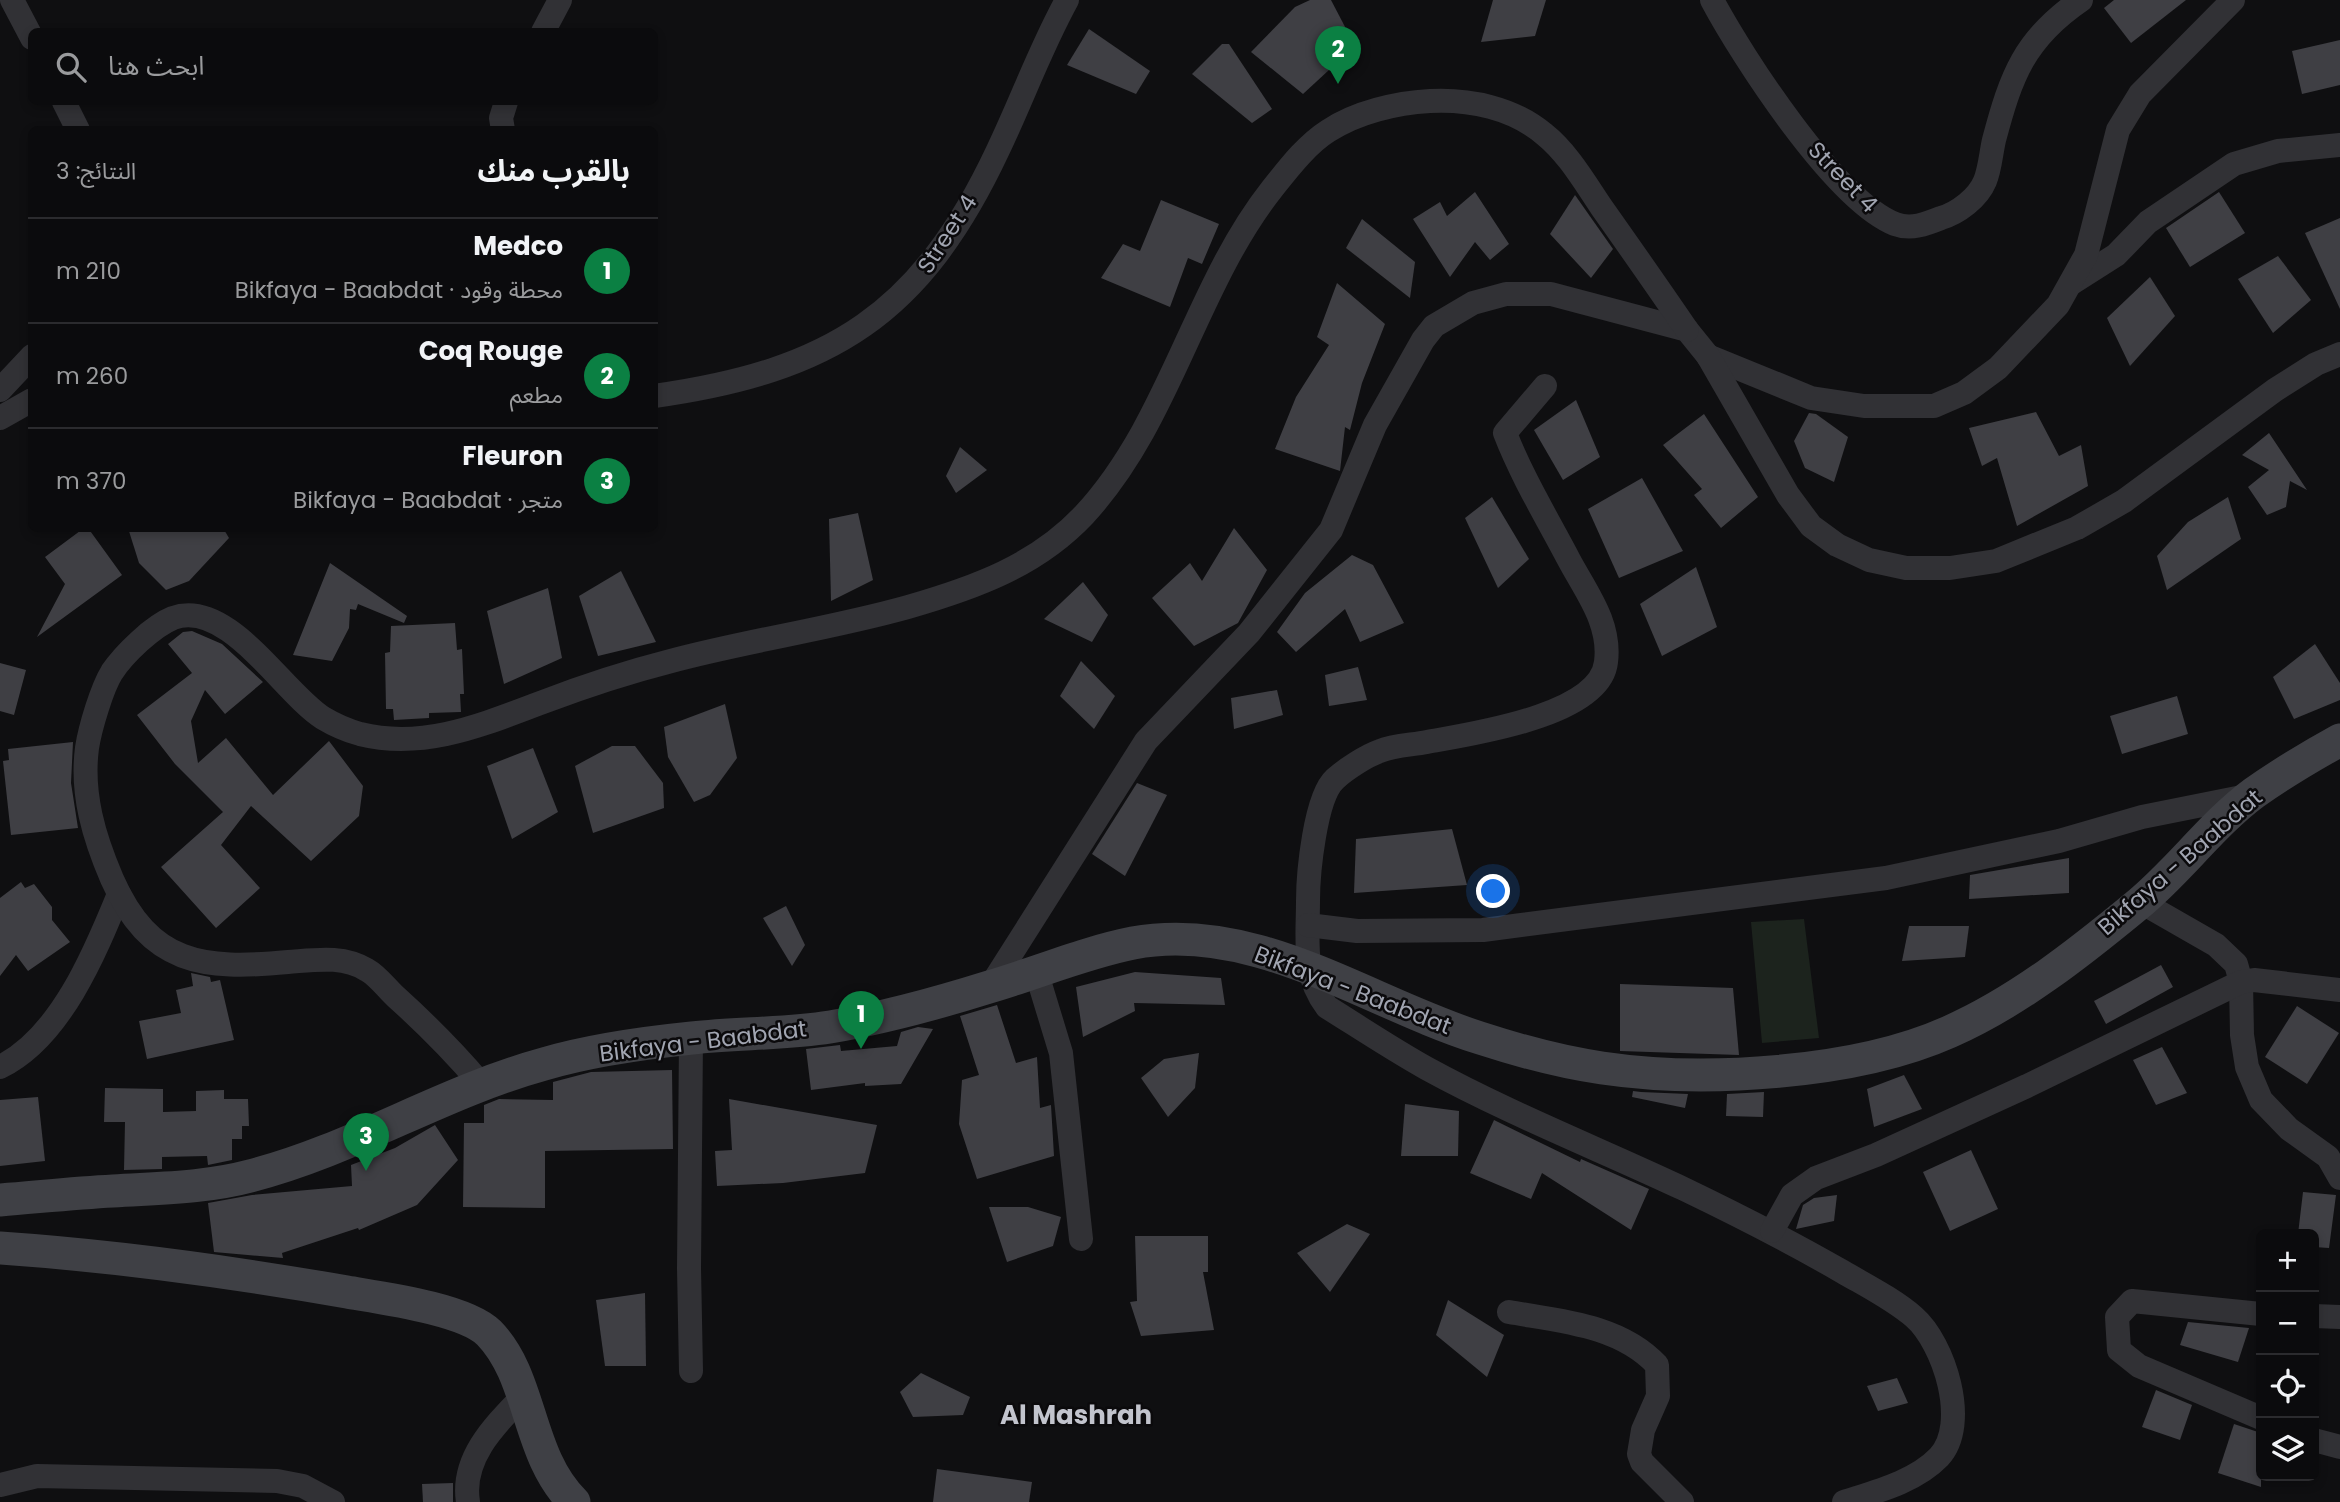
<!DOCTYPE html>
<html lang="ar">
<head>
<meta charset="utf-8">
<style>
	body { margin:0; font-family:Poppins,"Noto Sans Arabic",sans-serif; background:#19191b; color:#f1f3f6; direction:rtl }
	.controls { position:absolute; right:21px; bottom:21px; display:grid; overflow:hidden; border-radius:10px; box-shadow:0 4px 10px #0003 }
	.controls button { width:63px; height:63px; display:grid; place-items:center; padding:0; border:0; border-bottom:2px solid #2b2b2e; background:#0b0b0d; color:#f1f3f6; font:35px sans-serif }
	.you { position:absolute; left:1494px; top:892px; width:24px; height:24px; margin:-18px; border:5px solid #fff; border-radius:50%; background:#1a73e8; box-shadow:0 0 0 10px #1a73e833 }
	.badge { display:grid; place-items:center; width:46px; height:46px; border-radius:50%; background:#0b8043; color:#fff; font-size:23px; font-weight:700 }
	.pin { position:absolute; translate:-50% -58px; filter:drop-shadow(0 2px 4px #0008) }
	.pin::after { content:''; position:absolute; top:37px; width:24px; height:21px; background:inherit; clip-path:polygon(0 0,100% 0,50% 100%) }
	.list { margin:0; padding:0; list-style:none }
	h2 { display:flex; justify-content:space-between; align-items:center; height:91px; margin:0; padding:0 28px; font-size:30px }
	h2 small { font-size:23px; font-weight:400; color:#9a9b9d }
	.list li { display:grid; grid-template-columns:46px 1fr auto; gap:21px; align-items:center; box-sizing:border-box; height:105px; padding:0 28px; border-top:2px solid #2b2b2e }
	.list b { display:block; font-size:26px; white-space:nowrap }
	.list p { margin:0; font-size:23px; white-space:nowrap; color:#9a9b9d }
	.list em { font-size:23px; font-style:normal; color:#9a9b9d }
	.icon { flex:none; width:38px; height:38px; fill:none; stroke:currentColor; stroke-width:2; stroke-linecap:round; stroke-linejoin:round }
	.map { position:relative; flex:none; width:2340px; height:1502px; overflow:hidden; direction:ltr }
	.search { position:absolute; background:#0b0b0d; box-shadow:0 4px 10px #0003; left:28px; top:28px; width:630px; height:77px; display:flex; align-items:center; gap:18px; box-sizing:border-box; padding:0 24px; border-radius:10px; color:#9a9b9d; font-size:26px }
	.panel { position:absolute; background:#0b0b0d; box-shadow:0 4px 10px #0003; left:28px; top:126px; width:630px; height:406px; border-radius:10px; direction:rtl }
	.map>svg:first-child { display:block }
	.green { fill:#1c231d }
	.building { fill:#3f3f44 }
	.lines { fill:none; stroke-linecap:round; stroke-linejoin:round }
	.street { stroke:#313135; stroke-width:24 }
	.secondary { stroke:#3f4045; stroke-width:33 }
	.labels { text-anchor:middle; stroke-width:5; stroke-linejoin:round; paint-order:stroke }
	.street-label { font-size:23px; fill:#a1a5b1; stroke:#0b0a0c }
	.quarter-label { font-size:26px; font-weight:bold; fill:#c2c4cd; stroke:#0b0a0c }
</style>
</head>
<body>
<div class="map">
<svg width="2340" height="1502" viewBox="0 0 2340 1502">
	<rect width="100%" height="100%" fill="#0f0f11"/>
	<polygon class="green" points="1804,919 1819,1038 1762,1043 1751,922"/>
	<g class="building">
		<polygon points="1310,0 1331,0 1355,46 1303,94 1251,52 1295,7"/>
		<polygon points="1493,0 1546,0 1535,36 1481,42"/>
		<polygon points="2114,0 2186,0 2131,43 2104,8"/>
		<polygon points="1089,29 1150,71 1136,94 1067,65"/>
		<polygon points="2340,40 2340,85 2302,94 2292,51"/>
		<polygon points="1222,44 1229,44 1272,109 1252,123 1192,74"/>
		<polygon points="1475,192 1509,244 1490,260 1475,242 1450,277 1413,219 1440,202 1447,216"/>
		<polygon points="2219,192 2245,233 2190,267 2166,228"/>
		<polygon points="1575,195 1613,249 1591,278 1550,234"/>
		<polygon points="1161,200 1219,224 1202,264 1188,258 1170,307 1101,278 1123,244 1140,251"/>
		<polygon points="2340,218 2340,309 2305,233"/>
		<polygon points="1362,219 1415,262 1410,298 1346,248"/>
		<polygon points="2278,256 2311,300 2273,333 2238,279"/>
		<polygon points="2150,277 2175,316 2130,366 2107,318"/>
		<polygon points="1337,283 1385,324 1362,383 1350,430 1345,427 1340,471 1275,449 1296,397 1329,345 1317,337"/>
		<polygon points="1576,400 1600,457 1563,480 1534,430"/>
		<polygon points="2036,412 2059,456 2081,445 2088,486 2017,526 1997,458 1982,466 1969,428"/>
		<polygon points="1809,413 1816,414 1848,437 1834,482 1805,468 1794,441"/>
		<polygon points="1704,414 1758,497 1721,528 1694,495 1702,489 1663,445"/>
		<polygon points="2269,433 2307,490 2290,481 2286,507 2267,515 2248,487 2269,470 2242,455"/>
		<polygon points="960,447 987,470 956,493 946,476"/>
		<polygon points="1642,478 1683,551 1619,578 1588,509"/>
		<polygon points="1492,497 1529,559 1498,588 1465,518"/>
		<polygon points="2228,497 2241,539 2167,590 2157,556 2188,522"/>
		<polygon points="858,513 873,580 831,601 829,519"/>
		<polygon points="84,528 88,528 122,575 37,637 65,584 45,557"/>
		<polygon points="128,528 223,528 229,538 189,581 166,590 139,563"/>
		<polygon points="1234,528 1267,570 1238,623 1194,646 1152,598 1190,563 1202,581"/>
		<polygon points="1352,555 1373,565 1404,623 1360,642 1345,609 1296,652 1277,632 1305,593"/>
		<polygon points="330,563 407,616 404,623 358,604 356,610 350,609 349,628 332,661 293,655"/>
		<polygon points="1696,567 1717,627 1662,656 1640,604"/>
		<polygon points="621,571 656,642 598,656 579,596"/>
		<polygon points="1083,582 1108,615 1092,642 1044,619"/>
		<polygon points="548,588 562,658 504,684 487,611"/>
		<polygon points="455,623 457,650 462,649 464,694 460,694 461,712 429,713 429,718 394,720 393,709 386,709 385,653 390,652 391,626"/>
		<polygon points="192,631 222,644 263,682 225,714 205,690 191,721 198,763 226,738 273,795 329,741 363,786 359,816 311,861 251,806 221,845 260,888 216,928 161,867 223,812 175,764 137,715 192,673 168,644 183,632"/>
		<polygon points="2315,644 2340,683 2340,700 2294,719 2273,677"/>
		<polygon points="1081,661 1115,696 1094,729 1060,696"/>
		<polygon points="0,663 26,670 14,715 0,711"/>
		<polygon points="1358,667 1367,700 1329,706 1325,675"/>
		<polygon points="1277,690 1283,715 1234,729 1231,698"/>
		<polygon points="2177,696 2188,734 2122,754 2110,716"/>
		<polygon points="725,704 737,758 710,795 694,802 668,757 664,727"/>
		<polygon points="73,742 71,783 78,828 11,835 3,761 9,760 8,749"/>
		<polygon points="612,746 635,746 663,783 664,808 593,833 575,766"/>
		<polygon points="533,748 558,812 512,839 487,766"/>
		<polygon points="1137,783 1167,795 1125,876 1092,854"/>
		<polygon points="1452,829 1467,885 1354,893 1356,839"/>
		<polygon points="2069,858 2069,893 1969,899 1970,875"/>
		<polygon points="21,882 25,888 34,884 52,907 52,920 70,942 28,971 16,955 0,976 0,898"/>
		<polygon points="786,906 805,945 792,966 763,918"/>
		<polygon points="1909,926 1969,926 1965,957 1902,961"/>
		<polygon points="2161,965 2173,987 2106,1024 2094,1001"/>
		<polygon points="1135,972 1221,978 1225,1005 1134,1003 1135,1011 1083,1037 1076,987"/>
		<polygon points="191,973 210,977 211,982 220,980 234,1040 147,1059 139,1021 181,1013 176,990 193,986"/>
		<polygon points="1620,984 1733,988 1739,1055 1620,1051"/>
		<polygon points="997,1005 1016,1063 1037,1057 1040,1108 1051,1105 1054,1156 977,1179 959,1124 962,1080 979,1075 960,1016"/>
		<polygon points="2297,1006 2339,1033 2307,1084 2265,1057"/>
		<polygon points="918,1027 933,1029 901,1084 865,1086 865,1083 811,1090 806,1049 840,1045 841,1051 897,1046 901,1032"/>
		<polygon points="2162,1047 2187,1093 2156,1105 2133,1060"/>
		<polygon points="1199,1053 1195,1088 1168,1117 1141,1078 1164,1059"/>
		<polygon points="672,1070 673,1149 545,1151 545,1208 463,1207 464,1123 484,1123 484,1105 499,1099 553,1100 553,1082 591,1072"/>
		<polygon points="1904,1075 1922,1109 1874,1127 1867,1089"/>
		<polygon points="105,1088 163,1089 163,1112 196,1111 196,1091 224,1090 224,1099 248,1099 249,1126 242,1126 242,1139 232,1139 232,1160 208,1165 207,1156 162,1157 162,1169 124,1170 125,1122 104,1122"/>
		<polygon points="1633,1091 1641,1092 1688,1094 1685,1108 1632,1097"/>
		<polygon points="1764,1092 1763,1117 1726,1116 1727,1094"/>
		<polygon points="38,1097 45,1161 0,1166 0,1100"/>
		<polygon points="729,1099 877,1125 865,1173 783,1183 717,1186 715,1151 732,1150"/>
		<polygon points="1405,1104 1459,1111 1458,1156 1401,1156"/>
		<polygon points="1494,1120 1580,1162 1581,1159 1649,1189 1631,1230 1542,1173 1531,1199 1470,1173"/>
		<polygon points="435,1125 458,1160 417,1205 359,1230 358,1228 282,1253 283,1258 214,1252 208,1203 252,1195 352,1186 351,1165 395,1148"/>
		<polygon points="1971,1150 1998,1209 1950,1231 1923,1172"/>
		<polygon points="2303,1192 2336,1195 2329,1248 2314,1247 2314,1234 2298,1234"/>
		<polygon points="1837,1195 1834,1221 1796,1229 1803,1205 1814,1198"/>
		<polygon points="989,1207 1028,1207 1061,1217 1053,1246 1007,1262"/>
		<polygon points="1347,1224 1370,1234 1330,1292 1297,1253"/>
		<polygon points="1135,1236 1208,1236 1208,1272 1203,1272 1214,1330 1141,1336 1130,1302 1137,1301"/>
		<polygon points="645,1293 646,1366 605,1366 596,1300"/>
		<polygon points="1448,1300 1504,1335 1487,1377 1436,1335"/>
		<polygon points="2188,1322 2249,1328 2238,1362 2180,1345"/>
		<polygon points="921,1373 970,1397 963,1415 913,1417 900,1392"/>
		<polygon points="1897,1378 1908,1403 1878,1411 1867,1386"/>
		<polygon points="2156,1390 2192,1405 2180,1440 2142,1427"/>
		<polygon points="2234,1424 2261,1433 2261,1487 2218,1473"/>
		<polygon points="937,1469 1032,1482 1029,1502 933,1502"/>
		<polygon points="453,1483 453,1502 423,1502 422,1484"/>
	</g>
	<g class="lines">
		<g class="street">
			<polyline points="12,0 32,38"/>
			<path d="M 1712,0 C 1743,58 1835,200 1895,224 C 1911,230 1926,224 1941,218 C 1958,213 1978,198 1985,181 C 1990,169 1991,153 1994,140 C 2011,76 2024,39 2081,0"/>
			<polyline points="543,32 560,0"/>
			<polyline points="64,102 78,130"/>
			<polyline points="503,130 501,118 506,102"/>
			<polyline points="2072,283 2116,255 2148,222 2234,164 2278,151 2340,145"/>
			<polyline points="1708,356 1811,398 1864,406 1934,406 1964,393 1998,368 2058,305 2086,255 2118,130 2140,94 2233,0"/>
			<path d="M 1545,386 L 1505,433 C 1522,477 1547,518 1569,560 C 1586,592 1611,623 1606,662 C 1600,716 1470,734 1427,742 C 1412,745 1394,745 1380,751 C 1366,756 1346,769 1335,779 C 1315,797 1308,874 1308,901 C 1308,939 1302,975 1327,1007 C 1359,1027 1392,1049 1426,1068 C 1508,1113 1599,1149 1684,1189 C 1738,1215 1791,1242 1843,1272 C 1867,1286 1893,1299 1914,1317 C 1944,1343 1970,1424 1939,1457 C 1915,1482 1875,1492 1844,1502"/>
			<polyline points="0,390 32,356"/>
			<path d="M 654,396 C 832,371 921,314 998,150 C 1022,100 1040,49 1067,0"/>
			<polyline points="0,418 32,400"/>
			<polyline points="2141,902 2216,945 2236,964 2241,982 2242,1035 2247,1067 2261,1100 2289,1129 2328,1157 2340,1178"/>
			<polyline points="1308,925 1357,931 1483,930 1886,878 2059,841 2142,817 2252,795"/>
			<polyline points="1036,971 1061,1053 1081,1239"/>
			<polyline points="990,987 1146,741 1249,633 1331,530 1375,425 1423,340 1434,326 1473,303 1506,294 1551,294 1687,330 1708,356 1788,495 1811,526 1837,545 1869,560 1906,568 1950,568 1996,561 2077,528 2124,501 2275,390 2316,364 2340,354"/>
			<polyline points="691,1038 689,1268 691,1371"/>
			<path d="M 0,1067 C 60,1038 95,953 119,894"/>
			<path d="M 481,1084 C 454,1052 427,1025 396,997 C 387,989 378,976 367,970 C 343,955 315,960 288,962 C 203,970 150,965 112,879 C 94,837 81,794 87,748 C 90,728 102,688 112,672 C 124,654 153,626 173,618 C 228,598 283,693 323,718 C 333,724 349,731 360,734 C 425,750 484,724 543,702 C 585,686 628,672 671,661 C 749,640 830,629 908,607 C 974,588 1036,566 1084,515 C 1171,421 1194,288 1272,189 C 1288,169 1306,145 1328,131 C 1357,112 1396,103 1430,101 C 1470,99 1513,108 1544,134 C 1568,153 1585,183 1602,208 C 1631,249 1659,289 1687,330"/>
			<polyline points="1772,1231 1792,1195 1816,1178 1876,1155 2027,1086 2241,982 2254,980 2340,990"/>
			<path d="M 1509,1312 C 1560,1321 1620,1325 1657,1365 L 1658,1396 L 1643,1430 L 1639,1454 L 1642,1462 L 1682,1502"/>
			<polyline points="2261,1314 2132,1301 2117,1317 2119,1350 2139,1366 2261,1418"/>
			<polyline points="2314,1316 2340,1317"/>
			<polyline points="2314,1440 2340,1447"/>
			<polyline points="0,1485 37,1476 277,1481 303,1486 333,1502"/>
			<path d="M 468,1502 C 461,1459 494,1426 522,1397"/>
		</g>
		<g class="secondary">
			<path d="M 0,1200 C 38,1197 75,1193 113,1191 C 159,1188 205,1188 250,1176 C 352,1150 442,1092 544,1064 C 591,1050 643,1043 692,1038 C 738,1033 785,1034 830,1027 C 883,1018 938,1003 989,987 C 1037,973 1083,953 1133,943 C 1256,920 1368,1003 1480,1038 C 1520,1051 1560,1062 1602,1068 C 1703,1083 1855,1074 1949,1032 C 2017,1002 2079,953 2136,906 C 2178,872 2211,825 2254,793 C 2281,774 2311,756 2340,740"/>
			<path d="M 0,1248 C 117,1256 232,1272 347,1292 C 382,1298 465,1309 489,1333 C 533,1378 526,1455 574,1502"/>
		</g>
	</g>
	<g class="labels">
		<g class="street-label">
			<text transform="translate(1843 177) rotate(46)" y="8">Street 4</text>
			<text transform="translate(947 234) rotate(-57)" y="8">Street 4</text>
			<text transform="translate(2180 862) rotate(-41)" y="8">Bikfaya - Baabdat</text>
			<text transform="translate(1353 990) rotate(21)" y="8">Bikfaya - Baabdat</text>
			<text transform="translate(703 1041) rotate(-7)" y="8">Bikfaya - Baabdat</text>
		</g>
		<g class="quarter-label">
			<text x="1076" y="1424">Al Mashrah</text>
		</g>
	</g>
</svg>
<div class="controls">
<button>+</button>
<button>−</button>
<button><svg class="icon" aria-label="locate" viewBox="0 0 24 24"><circle cx="12" cy="12" r="6"/><path d="M12 2v4M12 18v4M2 12h4M18 12h4"/></svg></button>
<button><svg class="icon" aria-label="layers" viewBox="0 0 24 24"><path d="M12 4l9 5-9 5-9-5zM3 14l9 5 9-5"/></svg></button>
</div>
<div class="you"></div>
<div class="pin badge" style="left:861px;top:1049px">1</div>
<div class="pin badge" style="left:1338px;top:84px">2</div>
<div class="pin badge" style="left:366px;top:1171px">3</div>
<div class="search"><svg class="icon" aria-label="search" viewBox="0 0 24 24"><circle cx="10" cy="10" r="6"/><path d="M15 15l6 6"/></svg>ابحث هنا</div>
<section class="panel">
<h2>بالقرب منك<small>النتائج: 3</small></h2>
<ul class="list">
<li><span class="badge">1</span><div><b>Medco</b><p>محطة وقود · Bikfaya - Baabdat</p></div><em>210 m</em></li>
<li><span class="badge">2</span><div><b>Coq Rouge</b><p>مطعم</p></div><em>260 m</em></li>
<li><span class="badge">3</span><div><b>Fleuron</b><p>متجر · Bikfaya - Baabdat</p></div><em>370 m</em></li>
</ul>
</section>
</div>
</body>
</html>
